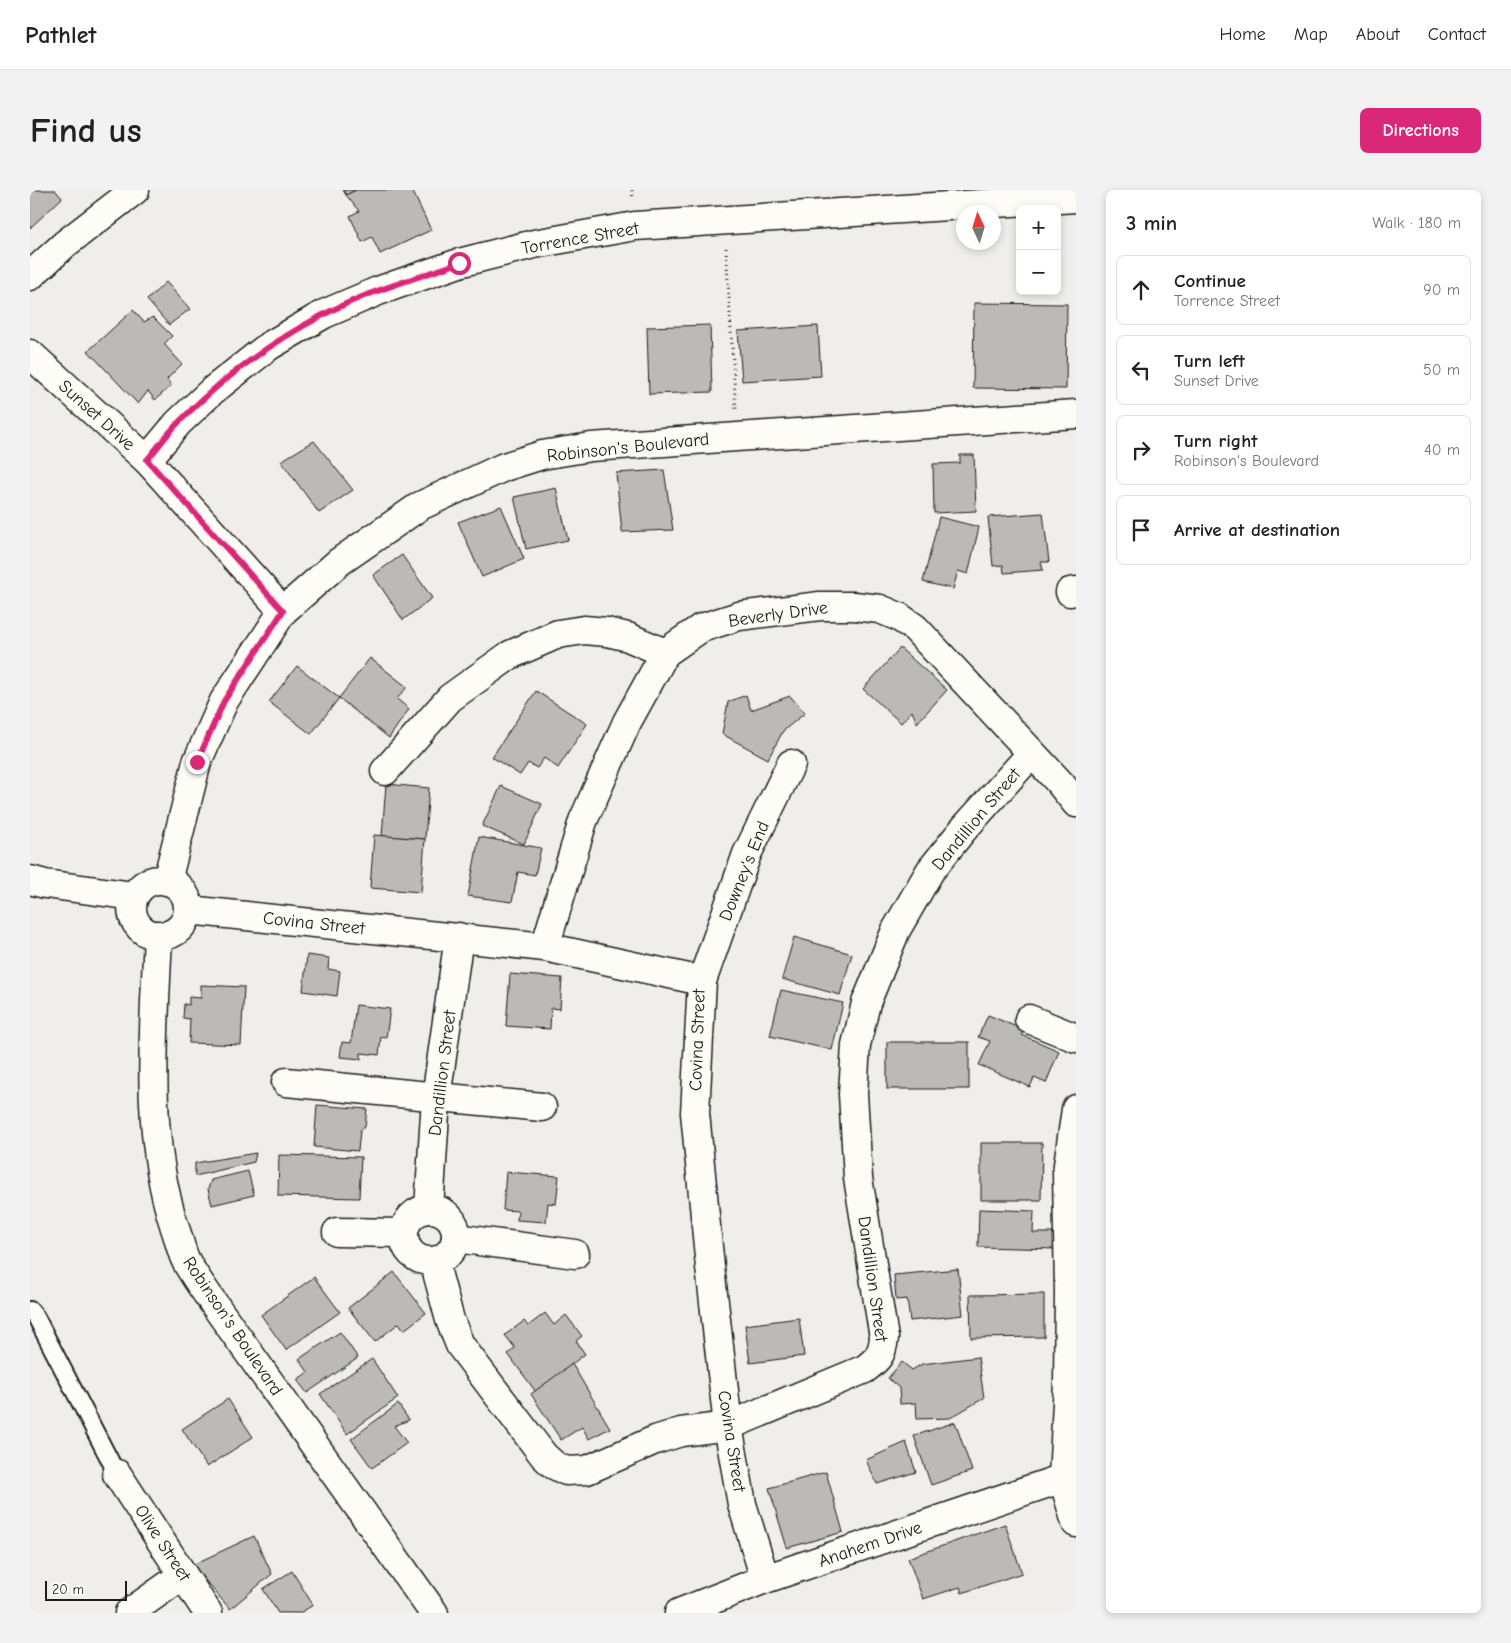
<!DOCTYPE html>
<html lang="en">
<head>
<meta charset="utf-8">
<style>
	body { margin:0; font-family:"Comic Neue",sans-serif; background:#f2f2f2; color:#222 }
	.controls { position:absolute; right:15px; top:15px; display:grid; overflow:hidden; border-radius:8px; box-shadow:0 2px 8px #0003 }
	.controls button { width:45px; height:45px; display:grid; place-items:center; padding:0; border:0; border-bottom:1px solid #e0e0e0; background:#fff; color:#222; font:25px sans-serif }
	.compass { position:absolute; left:926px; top:15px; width:45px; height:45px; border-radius:50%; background:#fff; box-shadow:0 2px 8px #0003; rotate:356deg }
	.scale { position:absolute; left:15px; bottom:12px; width:82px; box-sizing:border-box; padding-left:5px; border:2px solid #1c1c1c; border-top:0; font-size:14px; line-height:18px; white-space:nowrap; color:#1c1c1c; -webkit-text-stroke:4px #fdfcf7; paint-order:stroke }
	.stop { position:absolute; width:15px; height:15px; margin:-11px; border:4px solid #db2777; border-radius:50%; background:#fff }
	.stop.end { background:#db2777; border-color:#fff; box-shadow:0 1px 5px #0008 }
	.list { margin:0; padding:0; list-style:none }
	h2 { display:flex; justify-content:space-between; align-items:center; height:65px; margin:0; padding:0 20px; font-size:21px }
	h2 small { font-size:16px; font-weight:400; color:#767676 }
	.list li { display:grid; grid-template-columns:32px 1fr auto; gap:15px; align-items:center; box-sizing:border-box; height:70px; margin:0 10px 10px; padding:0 10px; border:1px solid #e0e0e0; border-radius:8px }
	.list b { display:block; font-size:19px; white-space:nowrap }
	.list p { margin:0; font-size:16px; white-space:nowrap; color:#767676 }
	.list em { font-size:16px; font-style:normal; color:#767676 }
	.icon { flex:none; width:28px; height:28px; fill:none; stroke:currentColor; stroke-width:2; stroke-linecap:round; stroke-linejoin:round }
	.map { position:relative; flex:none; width:1046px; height:1423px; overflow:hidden; border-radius:8px }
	header { display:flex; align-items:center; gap:30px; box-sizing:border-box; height:70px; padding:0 25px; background:#fff; border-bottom:1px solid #e0e0e0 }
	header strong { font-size:24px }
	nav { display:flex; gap:28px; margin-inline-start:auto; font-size:18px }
	.intro { display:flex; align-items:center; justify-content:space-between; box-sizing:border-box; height:120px; padding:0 30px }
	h1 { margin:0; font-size:35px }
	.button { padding:12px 22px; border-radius:8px; background:#db2777; color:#fff; font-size:18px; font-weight:700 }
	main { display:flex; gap:30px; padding:0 30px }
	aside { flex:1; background:#fff; border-radius:8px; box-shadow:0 2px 8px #0003 }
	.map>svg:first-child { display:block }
	.building { fill:#bbbab6; stroke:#1c1c1c }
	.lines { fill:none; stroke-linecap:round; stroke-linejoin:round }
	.service-casing { stroke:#1c1c1c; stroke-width:20 }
	.minor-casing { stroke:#1c1c1c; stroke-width:31 }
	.path { stroke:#1c1c1c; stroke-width:3; stroke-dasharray:1 4; stroke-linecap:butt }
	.service { stroke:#fdfcf7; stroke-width:16 }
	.minor { stroke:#fdfcf7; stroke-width:28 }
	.route { stroke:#db2777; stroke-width:6 }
	.labels { text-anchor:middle; stroke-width:4; stroke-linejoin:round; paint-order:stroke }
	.street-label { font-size:18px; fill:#1c1c1c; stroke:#fdfcf7 }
</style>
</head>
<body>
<header>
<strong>Pathlet</strong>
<nav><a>Home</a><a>Map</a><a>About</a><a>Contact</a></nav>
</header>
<div class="intro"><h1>Find us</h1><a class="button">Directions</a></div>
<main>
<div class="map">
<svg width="1046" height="1423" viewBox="0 0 1046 1423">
	<rect width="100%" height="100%" fill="#f0eeea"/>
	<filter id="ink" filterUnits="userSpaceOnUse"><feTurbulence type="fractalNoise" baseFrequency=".02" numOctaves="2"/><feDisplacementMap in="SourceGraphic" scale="10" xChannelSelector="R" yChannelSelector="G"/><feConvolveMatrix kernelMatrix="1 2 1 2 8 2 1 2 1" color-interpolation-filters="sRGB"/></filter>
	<g filter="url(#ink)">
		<g class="building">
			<polygon points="0,0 25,0 32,8 0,38"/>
			<polygon points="313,0 326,0 316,5"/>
			<polygon points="326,0 382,0 401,40 350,64 342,47 332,52 320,26 329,21 316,5"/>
			<polygon points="136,92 160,119 139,135 117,110"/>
			<polygon points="944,113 1037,114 1036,199 943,198"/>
			<polygon points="103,120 114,132 123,127 142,146 134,154 152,174 137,189 141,196 125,210 118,201 108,214 58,161"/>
			<polygon points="680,135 682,202 619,204 617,137"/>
			<polygon points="788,136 791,186 712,191 708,141"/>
			<polygon points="284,251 323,300 289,323 251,271"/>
			<polygon points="930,265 944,265 946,321 904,323 903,274 930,273"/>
			<polygon points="634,280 643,340 592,342 586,283"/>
			<polygon points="526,298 538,350 496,359 484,307"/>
			<polygon points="471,316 494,369 452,387 428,332"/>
			<polygon points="1013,323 1019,372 1011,372 1013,380 974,383 973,375 963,376 958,327"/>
			<polygon points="909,327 949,337 938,384 928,381 923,399 893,392"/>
			<polygon points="372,365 402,408 373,430 343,385"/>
			<polygon points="870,458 917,500 887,533 882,521 871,533 833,499"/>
			<polygon points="340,468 377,497 367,509 379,519 359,548 309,508"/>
			<polygon points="267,476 309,508 281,544 239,512"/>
			<polygon points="506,501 557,534 528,578 514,568 507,578 498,573 490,585 462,567"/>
			<polygon points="716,505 721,520 760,506 775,523 753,541 738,569 692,544 698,512"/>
			<polygon points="356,594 399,598 395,649 352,646"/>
			<polygon points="471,596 512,614 494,654 452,636"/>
			<polygon points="344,645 395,649 391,702 340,698"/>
			<polygon points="449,647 511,658 505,685 488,682 482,712 438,706"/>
			<polygon points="764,747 822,764 810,805 752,789"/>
			<polygon points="277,765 299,768 298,779 310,781 307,806 273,801"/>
			<polygon points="480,784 532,788 530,819 521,818 520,839 476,836"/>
			<polygon points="171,795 214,797 211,855 159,853 160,829 153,828 154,814 159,815 159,807 171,808"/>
			<polygon points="751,800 813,813 802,860 740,846"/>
			<polygon points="326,815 360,819 356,848 351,847 349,865 331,863 331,869 310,867 312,852 321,853"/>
			<polygon points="958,825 994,840 992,845 1029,861 1016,893 1004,888 1000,897 949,875 960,851 948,847"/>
			<rect x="857" y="852" width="82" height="47"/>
			<polygon points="287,915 337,919 335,937 330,940 328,961 284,957"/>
			<polygon points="951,953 1012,953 1011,1010 951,1010"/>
			<polygon points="226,963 224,972 165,986 165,973"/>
			<polygon points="249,965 331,967 329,1008 248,1006"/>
			<polygon points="218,981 224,1005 182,1015 178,999 181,990"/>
			<polygon points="476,982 529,986 526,1014 518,1013 516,1032 487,1030 488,1021 473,1020"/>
			<polygon points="949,1019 1004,1021 1003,1043 1023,1043 1026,1059 948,1057"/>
			<polygon points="928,1079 933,1125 880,1131 877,1109 866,1110 864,1085"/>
			<polygon points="364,1082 396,1123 374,1140 369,1133 345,1152 318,1118"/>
			<polygon points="284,1087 310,1122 256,1160 231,1125"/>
			<polygon points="1014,1104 1014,1147 941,1148 940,1105"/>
			<polygon points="515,1123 524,1135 536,1125 552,1146 546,1151 555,1164 506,1202 478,1164 485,1158 475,1145 494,1131 498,1136"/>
			<polygon points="769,1128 774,1166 720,1173 715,1135"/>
			<polygon points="310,1142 328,1168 277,1203 267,1190 278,1182 269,1169"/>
			<polygon points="948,1167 954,1208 920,1228 887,1229 886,1213 870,1214 869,1198 858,1188 872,1172 882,1180 892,1174"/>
			<polygon points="342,1169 368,1208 317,1244 290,1204"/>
			<polygon points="542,1174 580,1238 559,1249 552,1237 531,1250 501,1204"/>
			<polygon points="198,1209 223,1247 177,1277 152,1239"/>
			<polygon points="368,1214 379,1230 364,1236 377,1253 342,1278 321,1249"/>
			<polygon points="925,1232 942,1281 901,1295 884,1246"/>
			<polygon points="876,1252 886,1282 847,1294 836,1270"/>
			<polygon points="796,1282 813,1342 757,1358 739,1298"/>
			<polygon points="975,1334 992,1383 932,1403 930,1397 893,1409 878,1368"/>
			<polygon points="224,1346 242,1384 200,1419 162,1375"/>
			<polygon points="262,1381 283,1415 270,1423 248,1423 233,1399"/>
		</g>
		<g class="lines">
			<g class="service-casing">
				<polyline id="service" points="0,1120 6,1127 87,1284"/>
			</g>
			<g class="minor-casing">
				<g id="minor">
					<polyline points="0,86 35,54 105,0"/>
					<polyline points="0,164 117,270 253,421"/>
					<polyline points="117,270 148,233 182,201 239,156 294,124 348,101 429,73 504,54 605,36 1046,8"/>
					<polyline points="1040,402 1046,401"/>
					<polyline points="355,581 420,508 480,465 528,444 554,440 577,442 598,447 635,463"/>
					<polyline points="0,690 15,694 104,706"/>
					<circle cx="130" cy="718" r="28"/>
					<polyline points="137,691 167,572 194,511 253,421 309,372 390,316 474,277 512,265 561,257 1046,224"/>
					<polyline points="158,720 515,757 672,791"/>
					<path d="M 128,745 C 124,843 114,944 145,1038 C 149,1049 151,1061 156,1071 C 165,1088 178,1105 189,1121 L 404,1423"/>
					<polyline points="515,757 553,631 597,532 635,463 671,438 709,426 790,416 824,416 850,419 869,427 885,438 1030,593 1046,613"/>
					<polyline points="999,829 1046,848"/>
					<polyline points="256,892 512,917"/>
					<polyline points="1046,919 1037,982 1039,1102 1038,1193 1033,1288 1046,1333"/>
					<circle cx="400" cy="1045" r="26"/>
					<polyline points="399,1019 406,908 429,747"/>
					<polyline points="307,1042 373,1043"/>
					<polyline points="426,1048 545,1064"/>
					<path d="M 404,1071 L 420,1130 L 430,1155 L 514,1266 L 524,1275 L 536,1281 L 557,1280 L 625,1250 L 651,1242 L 698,1236 L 835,1179 C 848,1169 852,1165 854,1148 L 828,988 L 823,904 L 826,855 L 836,813 L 866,740 L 900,681 L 932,641 L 1001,564"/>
					<polyline points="87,1284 178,1423"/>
					<polyline points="735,1389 712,1314 698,1236 680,1077 665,923 672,791 717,664 761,574"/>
					<polyline points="99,1423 153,1385"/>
					<polyline points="649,1423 735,1389 1033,1288"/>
				</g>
			</g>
			<g class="path">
				<polyline points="602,0 603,9"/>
				<polyline points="696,58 706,221"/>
			</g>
			<use href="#service" class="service"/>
			<use href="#minor" class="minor"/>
		</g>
	</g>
	<g class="lines" filter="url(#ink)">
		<path class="route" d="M 167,572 L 194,511 L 253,421 L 117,270 C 128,257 138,243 149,232 C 191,189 240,153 293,125 C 336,102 384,89 429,73"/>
	</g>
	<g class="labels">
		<g class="street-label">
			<text transform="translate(550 48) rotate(-10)" y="6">Torrence Street</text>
			<text transform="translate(67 225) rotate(42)" y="6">Sunset Drive</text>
			<text transform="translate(598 257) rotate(-6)" y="6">Robinson's Boulevard</text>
			<text transform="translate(748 424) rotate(-8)" y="6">Beverly Drive</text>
			<text transform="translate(946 629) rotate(-50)" y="6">Dandillion Street</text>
			<text transform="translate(714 681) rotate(-68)" y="6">Downey's End</text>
			<text transform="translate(284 733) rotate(6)" y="6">Covina Street</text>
			<text transform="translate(667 850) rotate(-88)" y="6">Covina Street</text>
			<text transform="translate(412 883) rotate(-83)" y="6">Dandillion Street</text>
			<text transform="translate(843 1089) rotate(82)" y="6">Dandillion Street</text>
			<text transform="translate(203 1136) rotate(56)" y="6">Robinson's Boulevard</text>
			<text transform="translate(702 1251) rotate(81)" y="6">Covina Street</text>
			<text transform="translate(133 1353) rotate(57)" y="6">Olive Street</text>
			<text transform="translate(840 1354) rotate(-19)" y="6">Anahem Drive</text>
		</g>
	</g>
</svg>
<div class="controls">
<button>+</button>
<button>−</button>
</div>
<svg class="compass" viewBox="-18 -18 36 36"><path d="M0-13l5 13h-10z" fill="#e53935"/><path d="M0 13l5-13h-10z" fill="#767676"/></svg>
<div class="scale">20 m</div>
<div class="stop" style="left:429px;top:73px"></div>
<div class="stop end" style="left:167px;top:572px"></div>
</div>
<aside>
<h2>3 min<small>Walk · 180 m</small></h2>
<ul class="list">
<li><svg class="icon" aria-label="ahead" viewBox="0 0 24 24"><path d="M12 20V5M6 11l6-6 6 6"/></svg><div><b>Continue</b><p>Torrence Street</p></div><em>90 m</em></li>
<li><svg class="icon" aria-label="left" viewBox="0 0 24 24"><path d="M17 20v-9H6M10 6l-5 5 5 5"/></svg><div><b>Turn left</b><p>Sunset Drive</p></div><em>50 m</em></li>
<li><svg class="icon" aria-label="right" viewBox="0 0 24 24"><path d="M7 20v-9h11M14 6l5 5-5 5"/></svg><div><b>Turn right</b><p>Robinson's Boulevard</p></div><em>40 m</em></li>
<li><svg class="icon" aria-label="arrive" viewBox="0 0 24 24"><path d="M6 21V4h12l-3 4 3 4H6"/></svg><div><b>Arrive at destination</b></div></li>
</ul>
</aside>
</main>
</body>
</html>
